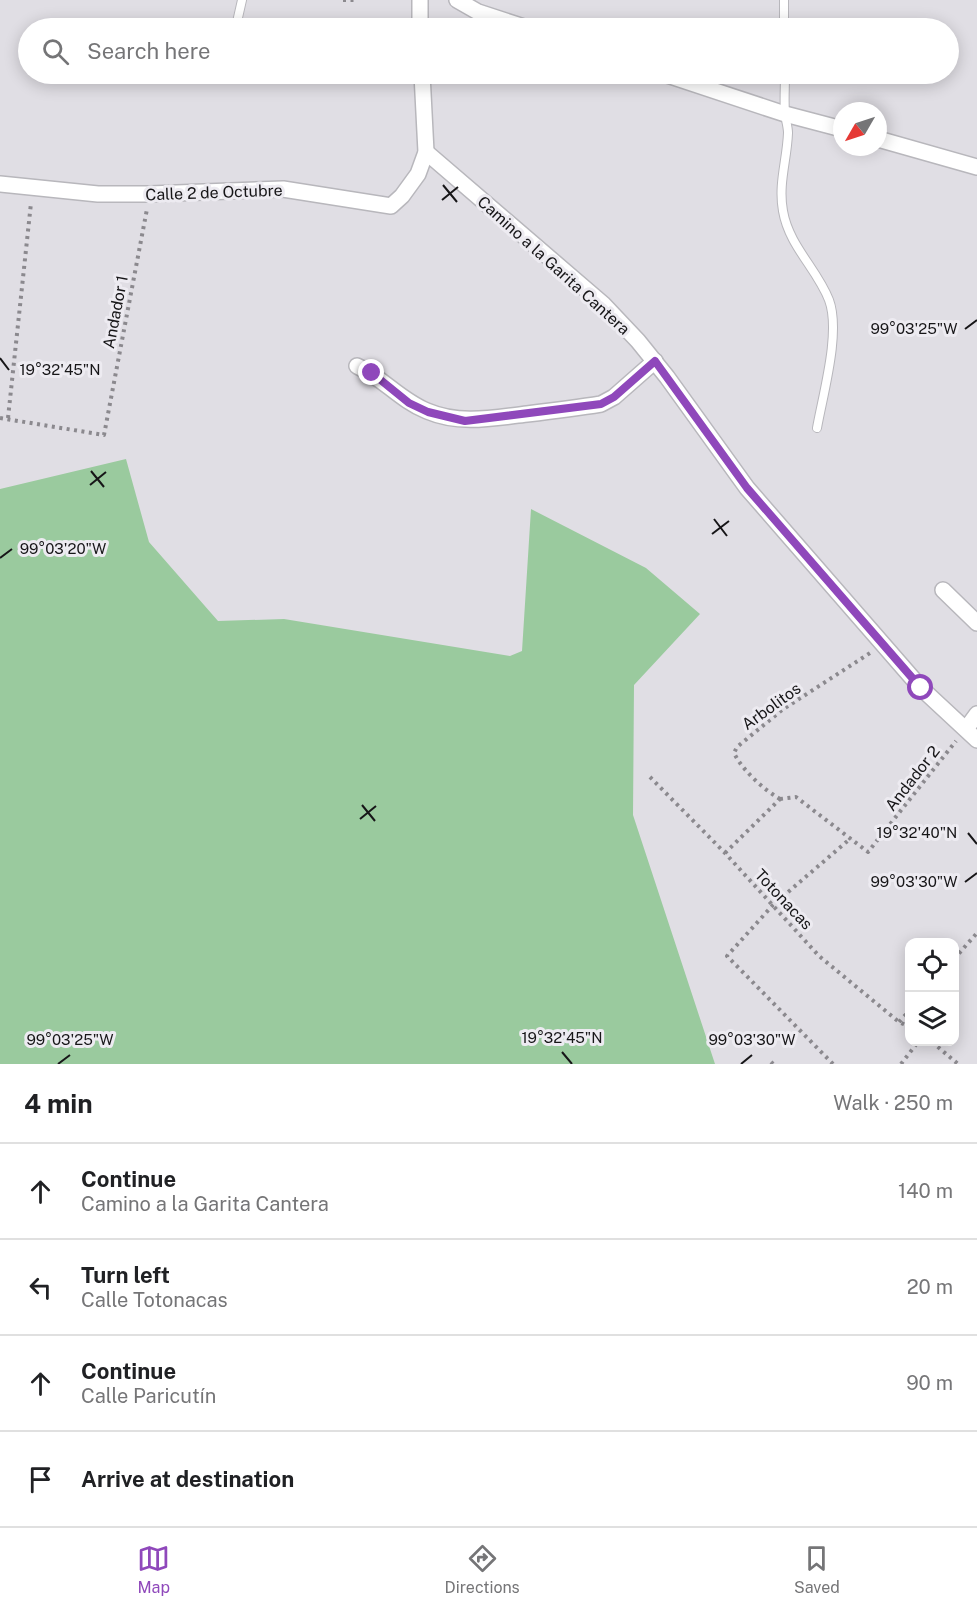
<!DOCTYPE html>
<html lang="en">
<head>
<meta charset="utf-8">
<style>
	body { margin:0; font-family:"Public Sans",sans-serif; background:#f2f2f2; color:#202124 }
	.controls { position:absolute; right:18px; bottom:18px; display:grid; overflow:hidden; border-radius:12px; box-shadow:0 3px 15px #0003 }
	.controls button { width:54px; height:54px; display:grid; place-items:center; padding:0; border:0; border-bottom:2px solid #e0e0e0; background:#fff; color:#202124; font:30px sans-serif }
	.compass { position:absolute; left:833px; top:102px; width:54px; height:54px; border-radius:50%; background:#fff; box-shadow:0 3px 15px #0003; rotate:231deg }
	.stop { position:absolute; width:18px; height:18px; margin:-14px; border:4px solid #8f48bb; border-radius:50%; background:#fff }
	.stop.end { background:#8f48bb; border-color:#fff; box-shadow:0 2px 6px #0008 }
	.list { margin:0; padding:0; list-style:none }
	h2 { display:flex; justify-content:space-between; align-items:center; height:78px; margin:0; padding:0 24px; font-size:26px }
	h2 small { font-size:20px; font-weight:400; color:#757577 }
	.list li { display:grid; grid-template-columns:39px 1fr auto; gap:18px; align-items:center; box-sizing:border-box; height:96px; padding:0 24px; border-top:2px solid #e0e0e0 }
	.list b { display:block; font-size:22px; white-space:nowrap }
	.list p { margin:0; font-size:20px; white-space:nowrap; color:#757577 }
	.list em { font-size:20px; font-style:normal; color:#757577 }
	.icon { flex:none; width:33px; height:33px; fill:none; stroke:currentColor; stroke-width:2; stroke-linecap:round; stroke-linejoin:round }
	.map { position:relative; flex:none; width:977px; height:1064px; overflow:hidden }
	.search { position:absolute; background:#fff; box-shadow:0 3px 15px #0003; left:18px; right:18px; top:18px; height:66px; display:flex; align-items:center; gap:15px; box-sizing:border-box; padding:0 21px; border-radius:33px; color:#757577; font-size:22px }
	.sheet { height:462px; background:#fff }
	nav { display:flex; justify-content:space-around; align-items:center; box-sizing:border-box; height:84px; border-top:2px solid #e0e0e0; background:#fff; font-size:16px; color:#757577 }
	nav a { display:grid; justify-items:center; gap:3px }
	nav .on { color:#8f48bb }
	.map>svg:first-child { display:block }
	.green { fill:#9aca9e }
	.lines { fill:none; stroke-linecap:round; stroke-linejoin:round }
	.service-casing { stroke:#b8b7bc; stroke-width:10 }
	.minor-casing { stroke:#b8b7bc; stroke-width:18 }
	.path { stroke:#8b898e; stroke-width:4; stroke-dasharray:3 4.5; stroke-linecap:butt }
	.service { stroke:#fff; stroke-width:8 }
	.minor { stroke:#fff; stroke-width:15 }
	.route { stroke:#8f48bb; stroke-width:8 }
	.ticks { fill:none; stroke:#171618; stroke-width:2 }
	.labels { text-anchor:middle; stroke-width:6; stroke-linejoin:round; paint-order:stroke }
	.street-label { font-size:16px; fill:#171618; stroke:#edebf1 }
	.ticks-label { font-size:15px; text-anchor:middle; fill:#171618; stroke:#edebf1; stroke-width:6; stroke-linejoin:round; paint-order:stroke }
</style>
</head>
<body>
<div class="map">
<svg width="977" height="1064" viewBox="0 0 977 1064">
	<rect width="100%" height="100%" fill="#e0dee4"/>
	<polygon class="green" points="126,459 149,542 218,621 284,619 510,656 522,651 531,509 646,568 700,614 634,685 633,815 715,1064 0,1064 0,489"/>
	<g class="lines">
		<g class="service-casing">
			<g id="service">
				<polyline points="784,0 784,28"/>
				<polyline points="227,28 237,22 242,0"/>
				<polyline points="275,74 276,74"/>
				<path d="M 785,74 C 785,87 784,101 785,115 C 786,121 788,127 788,133 C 787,160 778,184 783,211 C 789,246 817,269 829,300 C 841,332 823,394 817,428"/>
			</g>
		</g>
		<g class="minor-casing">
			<g id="minor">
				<polyline points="420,0 420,28"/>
				<polyline points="457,0 478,12 527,28"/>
				<polyline points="664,74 785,114 842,129"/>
				<polyline points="878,139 977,167"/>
				<polyline points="426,152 603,304 638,341 667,377 747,488 921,688 977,740"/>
				<polyline points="0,184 98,194 150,194 283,189 391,206 402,196 418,174 426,152 422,74"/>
				<path d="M 357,366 C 383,378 400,400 427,411 C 460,425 493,418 527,414 C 552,411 576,408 601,404 L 614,397 L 655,361"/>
				<polyline points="943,590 977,623"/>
				<polyline points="966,729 977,714"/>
			</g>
		</g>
		<g class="path">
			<polyline points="343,0 357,0"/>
			<polyline points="0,418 104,435 147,209"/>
			<polyline points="8,418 31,203"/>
			<polyline points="650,777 725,853 819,956 899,1022 910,1027"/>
			<polyline points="780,799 796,797 868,852 956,741"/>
			<path d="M 780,799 C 763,789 743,771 734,753 L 737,747 L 782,710 L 870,653"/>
			<polyline points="725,853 780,799"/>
			<polyline points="954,959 977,933"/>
			<polyline points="899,1022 910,1010"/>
			<polyline points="932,1042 958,1064"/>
			<polyline points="771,1062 773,1064"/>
			<polyline points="833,1064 727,956 773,905 851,838"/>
			<polyline points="901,1064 918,1042"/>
		</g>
		<use href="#service" class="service"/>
		<use href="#minor" class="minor"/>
	</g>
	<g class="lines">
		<polyline class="route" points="372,373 409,403 428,412 465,421 601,404 614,397 655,361 747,488 921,688"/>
	</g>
	<path class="ticks" d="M 443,185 L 457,202M 442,200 L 458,187M 965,329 L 977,320M 0,358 L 9,370M 91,471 L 104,487M 90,485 L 106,472M 714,519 L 727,536M 712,534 L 729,521M 0,558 L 12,549M 362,805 L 375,821M 360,819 L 376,806M 968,833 L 977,844M 965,882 L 977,873M 562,1052 L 572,1064M 58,1064 L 70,1055M 741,1064 L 752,1055"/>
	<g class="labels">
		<g class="street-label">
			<text transform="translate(214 192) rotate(-2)" y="6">Calle 2 de Octubre</text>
			<text transform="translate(554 265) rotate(42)" y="6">Camino a la Garita Cantera</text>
			<text transform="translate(115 312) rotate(-79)" y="6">Andador 1</text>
			<text transform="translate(771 706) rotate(-36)" y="6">Arbolitos</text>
			<text transform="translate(912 778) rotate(-52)" y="6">Andador 2</text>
			<text transform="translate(784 899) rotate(47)" y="6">Totonacas</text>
		</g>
	</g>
	<g class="ticks-label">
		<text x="914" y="334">99°03'25"W</text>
		<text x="60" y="375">19°32'45"N</text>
		<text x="63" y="554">99°03'20"W</text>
		<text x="917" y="838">19°32'40"N</text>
		<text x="914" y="887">99°03'30"W</text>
		<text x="562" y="1043">19°32'45"N</text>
		<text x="70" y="1045">99°03'25"W</text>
		<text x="752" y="1045">99°03'30"W</text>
	</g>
</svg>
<div class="controls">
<button><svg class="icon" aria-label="locate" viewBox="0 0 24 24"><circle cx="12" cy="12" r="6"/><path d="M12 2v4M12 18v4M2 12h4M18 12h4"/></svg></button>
<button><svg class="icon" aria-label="layers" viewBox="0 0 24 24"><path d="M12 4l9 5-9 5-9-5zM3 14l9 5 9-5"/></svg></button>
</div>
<svg class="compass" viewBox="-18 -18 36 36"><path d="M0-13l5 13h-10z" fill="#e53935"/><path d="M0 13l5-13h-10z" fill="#757577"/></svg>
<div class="stop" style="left:921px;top:688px"></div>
<div class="stop end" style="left:372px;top:373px"></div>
<div class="search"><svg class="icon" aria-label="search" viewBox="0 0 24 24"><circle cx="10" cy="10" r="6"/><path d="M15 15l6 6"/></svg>Search here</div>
</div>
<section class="sheet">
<h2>4 min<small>Walk · 250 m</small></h2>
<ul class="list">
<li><svg class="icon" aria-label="ahead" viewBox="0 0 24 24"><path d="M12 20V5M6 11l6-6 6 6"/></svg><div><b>Continue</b><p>Camino a la Garita Cantera</p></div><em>140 m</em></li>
<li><svg class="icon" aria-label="left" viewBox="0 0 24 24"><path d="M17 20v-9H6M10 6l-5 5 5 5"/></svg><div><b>Turn left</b><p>Calle Totonacas</p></div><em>20 m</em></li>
<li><svg class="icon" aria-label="ahead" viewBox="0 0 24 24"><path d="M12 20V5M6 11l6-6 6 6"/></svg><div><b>Continue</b><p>Calle Paricutín</p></div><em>90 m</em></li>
<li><svg class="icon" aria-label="arrive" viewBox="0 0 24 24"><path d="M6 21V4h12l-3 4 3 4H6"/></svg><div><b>Arrive at destination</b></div></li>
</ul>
</section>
<nav>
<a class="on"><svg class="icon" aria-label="map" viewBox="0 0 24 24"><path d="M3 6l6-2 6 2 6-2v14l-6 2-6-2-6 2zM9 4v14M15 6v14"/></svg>Map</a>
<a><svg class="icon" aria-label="directions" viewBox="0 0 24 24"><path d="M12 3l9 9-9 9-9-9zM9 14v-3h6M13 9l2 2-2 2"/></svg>Directions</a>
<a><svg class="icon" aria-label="saved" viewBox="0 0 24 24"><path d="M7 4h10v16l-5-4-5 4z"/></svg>Saved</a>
</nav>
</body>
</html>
